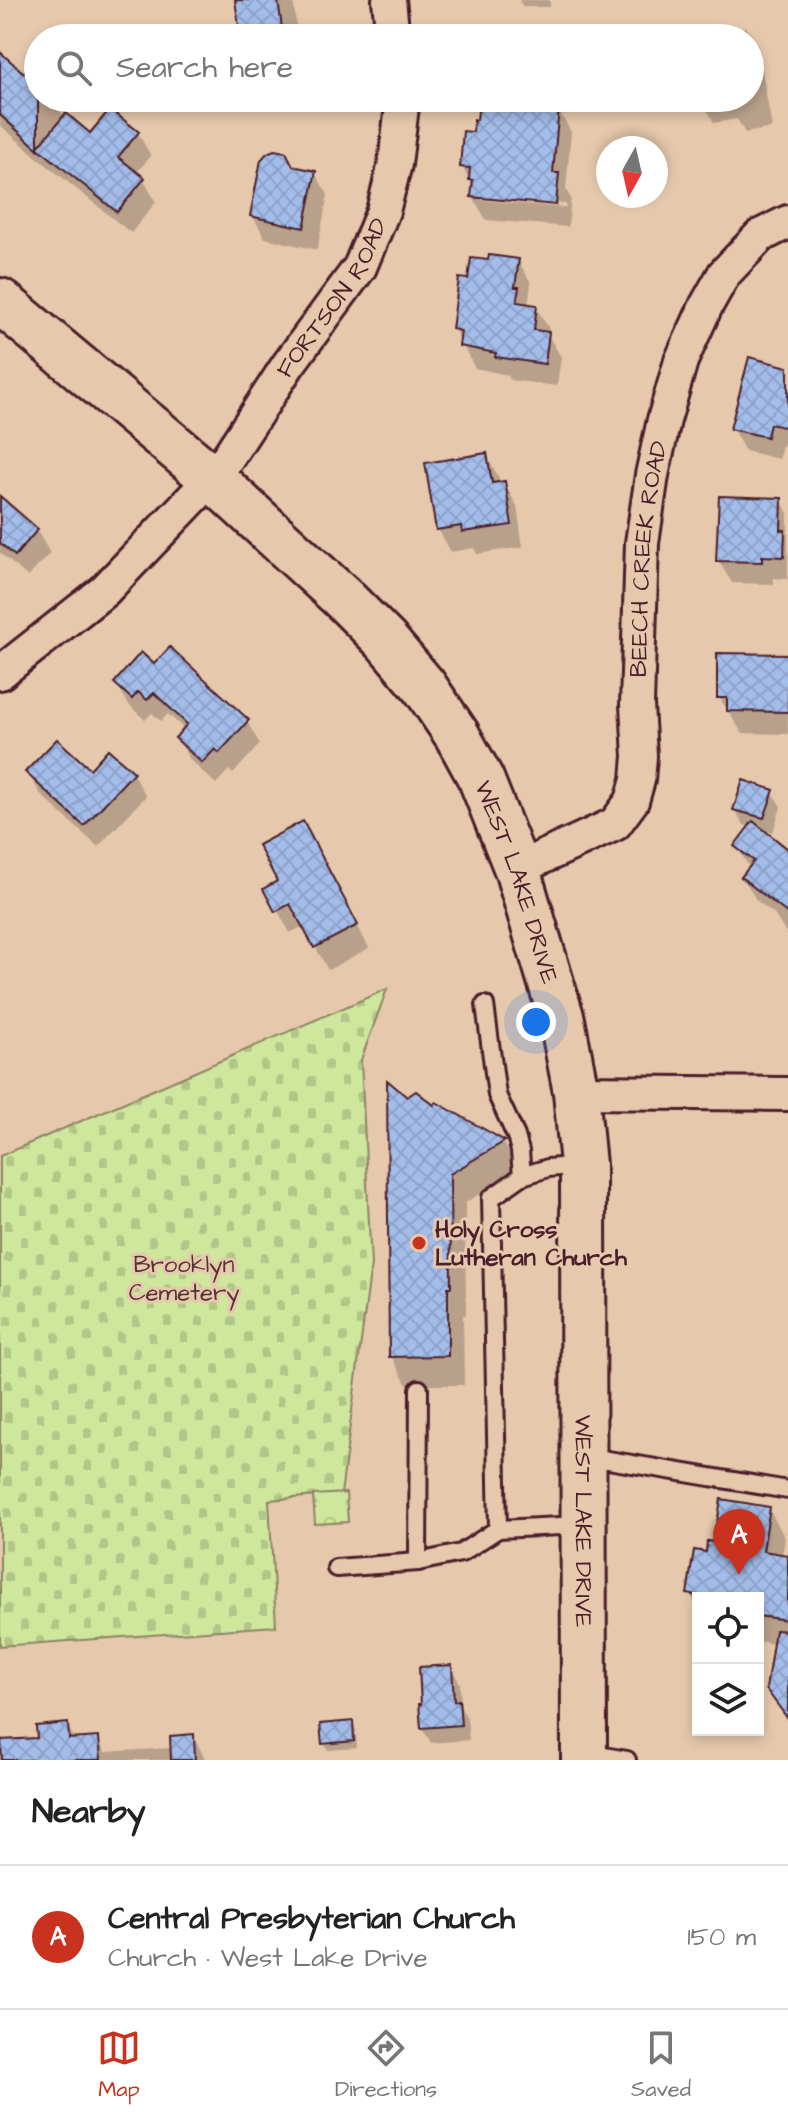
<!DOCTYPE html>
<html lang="en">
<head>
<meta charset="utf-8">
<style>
	body { margin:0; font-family:"Architects Daughter",sans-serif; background:#f2f2f2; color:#222 }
	.controls { position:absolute; right:24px; bottom:24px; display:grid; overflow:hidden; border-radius:0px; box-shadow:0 4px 12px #0003 }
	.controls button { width:72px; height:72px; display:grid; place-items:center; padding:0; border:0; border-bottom:2px solid #e0e0e0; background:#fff; color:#222; font:40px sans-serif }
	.compass { position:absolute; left:596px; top:136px; width:72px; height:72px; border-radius:50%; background:#fff; box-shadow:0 4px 12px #0003; rotate:188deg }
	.you { position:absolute; left:536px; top:1022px; width:28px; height:28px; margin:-20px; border:6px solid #fff; border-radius:50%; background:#1a73e8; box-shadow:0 0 0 12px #1a73e833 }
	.badge { display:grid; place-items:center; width:52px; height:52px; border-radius:50%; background:#c8321e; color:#fff; font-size:26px; font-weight:700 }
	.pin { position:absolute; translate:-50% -66px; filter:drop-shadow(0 2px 4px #0008) }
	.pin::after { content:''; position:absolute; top:42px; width:28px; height:24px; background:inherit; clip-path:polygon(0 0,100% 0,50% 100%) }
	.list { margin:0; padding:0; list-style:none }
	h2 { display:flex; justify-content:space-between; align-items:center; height:104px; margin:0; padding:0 32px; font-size:34px }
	h2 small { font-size:26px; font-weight:400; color:#767676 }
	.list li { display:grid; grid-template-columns:52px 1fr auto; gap:24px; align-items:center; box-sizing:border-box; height:144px; padding:0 32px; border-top:2px solid #e0e0e0 }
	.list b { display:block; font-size:30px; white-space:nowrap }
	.list p { margin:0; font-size:26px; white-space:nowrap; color:#767676 }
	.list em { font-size:26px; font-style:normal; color:#767676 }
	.icon { flex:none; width:44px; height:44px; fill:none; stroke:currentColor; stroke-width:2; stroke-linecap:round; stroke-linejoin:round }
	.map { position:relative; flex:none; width:788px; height:1760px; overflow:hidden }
	.search { position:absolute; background:#fff; box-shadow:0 4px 12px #0003; left:24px; right:24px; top:24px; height:88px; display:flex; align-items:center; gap:20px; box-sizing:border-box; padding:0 28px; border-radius:44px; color:#767676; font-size:30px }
	.sheet { height:248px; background:#fff }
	nav { display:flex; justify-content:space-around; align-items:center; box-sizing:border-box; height:112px; border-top:2px solid #e0e0e0; background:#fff; font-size:22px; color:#767676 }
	nav a { display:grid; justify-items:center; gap:4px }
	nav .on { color:#c8321e }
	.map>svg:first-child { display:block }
	.cemetery { fill:url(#cemetery-stones); stroke:#8c8364; stroke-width:2 }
	.park { fill:url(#park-crowns); stroke:#8c8364; stroke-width:2 }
	.shadow { fill:#0003; fill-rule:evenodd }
	.building { fill:url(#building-cross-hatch); stroke:#4a1f2b; stroke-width:2 }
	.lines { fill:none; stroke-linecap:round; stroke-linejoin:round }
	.lane-casing { stroke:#4a1f2b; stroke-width:22 }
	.street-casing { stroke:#4a1f2b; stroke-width:38 }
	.secondary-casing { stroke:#4a1f2b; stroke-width:50 }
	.lane { stroke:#e6c9ad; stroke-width:16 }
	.street { stroke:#e6c9ad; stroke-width:32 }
	.secondary { stroke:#e6c9ad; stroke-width:44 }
	.poi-dot { fill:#c8321e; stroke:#e6c9ad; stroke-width:3 }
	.labels { text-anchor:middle; stroke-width:6; stroke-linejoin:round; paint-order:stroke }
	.street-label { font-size:24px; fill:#4a1f2b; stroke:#e6c9ad }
	.poi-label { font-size:24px; font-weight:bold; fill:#4a1f2b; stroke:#e6c9ad; text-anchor:start }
	.park-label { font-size:24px; fill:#573336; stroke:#e6c9ad }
</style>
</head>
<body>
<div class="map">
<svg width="788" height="1760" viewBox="0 0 788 1760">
	<defs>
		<pattern id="cemetery-stones" width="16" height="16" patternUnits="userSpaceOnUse" patternTransform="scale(2)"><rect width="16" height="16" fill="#cee79d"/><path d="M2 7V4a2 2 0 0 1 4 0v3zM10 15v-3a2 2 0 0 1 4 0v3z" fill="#b2c687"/></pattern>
		<pattern id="park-crowns" width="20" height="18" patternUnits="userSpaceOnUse" patternTransform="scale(2)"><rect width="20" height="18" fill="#cee79d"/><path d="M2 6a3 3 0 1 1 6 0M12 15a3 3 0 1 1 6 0" fill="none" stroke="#b2c687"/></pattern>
		<pattern id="building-cross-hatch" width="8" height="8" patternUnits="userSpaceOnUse" patternTransform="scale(2)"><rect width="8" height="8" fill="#a3bdea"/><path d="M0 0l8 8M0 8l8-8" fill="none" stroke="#8ea2c9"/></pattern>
	</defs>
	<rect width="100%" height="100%" fill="#e6c9ad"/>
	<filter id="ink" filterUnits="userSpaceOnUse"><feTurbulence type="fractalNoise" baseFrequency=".0125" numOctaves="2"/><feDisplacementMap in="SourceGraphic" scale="16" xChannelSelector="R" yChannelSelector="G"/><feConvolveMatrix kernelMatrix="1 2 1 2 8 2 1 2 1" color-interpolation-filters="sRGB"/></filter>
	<g filter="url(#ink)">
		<polygon class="cemetery" points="387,989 361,1060 371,1265 341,1494 269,1500 276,1626 0,1646 0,1156"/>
		<polygon class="park" points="346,1493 348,1522 315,1524 313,1495"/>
		<g class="shadow">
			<polygon points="237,0 293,0 297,30 288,31 289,38 245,38 242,33"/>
			<polygon points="519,0 550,0 550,7 523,7"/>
			<polygon points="746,27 758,47 772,128 745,133 737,119 714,123 701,98 750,98 750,38 659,38 658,31 683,28 688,37"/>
			<polygon points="0,56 24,76 38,60 38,98 69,98 58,110 91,136 138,133 151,156 136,173 143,179 156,202 131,233 38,158 0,125"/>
			<path d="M 558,109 L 571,132 L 566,190 L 571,198 L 568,227 L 486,220 L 473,197 L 474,188 L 462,167 ZM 481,196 L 566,204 L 566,208 L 481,200 Z"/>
			<polygon points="293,168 315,173 328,195 317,250 265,238 252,215"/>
			<polygon points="518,260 531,283 528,306 536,307 549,329 548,335 561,357 557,386 510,380 508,375 475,368 454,329 470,281"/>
			<polygon points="788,369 788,447 782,445 779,459 745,451 732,428"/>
			<polygon points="486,455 499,478 500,484 504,483 517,506 523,547 477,554 474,548 451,552 438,529"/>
			<polygon points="0,498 37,531 50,553 28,577 0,553"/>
			<polygon points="781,500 788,513 788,579 774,578 774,584 732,583 718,560"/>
			<polygon points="788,656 788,734 742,733 719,697"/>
			<polygon points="154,667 247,722 260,744 233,774 229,770 216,784 190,760 177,738 185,730 168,714 161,721 152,713 145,720 129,705 116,683"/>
			<polygon points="108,752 133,774 146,796 98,847 41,795 28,773 90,772"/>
			<polygon points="772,791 781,807 773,832 759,829 788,851 788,934 784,930 774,914 756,900 743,877 750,869 737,846 751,827 744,825 735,810"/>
			<polygon points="315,846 369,948 328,970 304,926 290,933 266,890 280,882"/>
			<polygon points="407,1100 434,1107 437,1104 503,1142 519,1170 465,1203 466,1315 463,1315 464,1385 407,1385 391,1356"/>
			<polygon points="769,1509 785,1538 782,1556 788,1557 788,1722 769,1689 785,1646 758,1641 758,1598 698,1598 698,1609 690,1594 707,1555 716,1544"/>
			<polygon points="451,1667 460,1683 461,1708 467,1718 469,1740 431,1743 422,1727"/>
			<polygon points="352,1723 356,1730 357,1748 328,1750 324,1743"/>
			<polygon points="67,1726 76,1740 98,1739 105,1752 172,1748 193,1736 206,1760 0,1760 0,1749 39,1740"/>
		</g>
		<g class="building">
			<polygon points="235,0 278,0 282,28 240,33"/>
			<polygon points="0,52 24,73 38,57 38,147 66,113 90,133 110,109 139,132 118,157 145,178 117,212 38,148 38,149 0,115"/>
			<polygon points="479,101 559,107 553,173 559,173 556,205 471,197 473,180 469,180 470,168 460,167 463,131 473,132 474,120 477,120"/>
			<polygon points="274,150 286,152 293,166 316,171 304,228 250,216 261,160 267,153"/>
			<polygon points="489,255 519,259 515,287 519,287 517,302 537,305 534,330 549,332 545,364 495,357 496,353 459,346 461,331 452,329 459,278 468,279 471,258 488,260"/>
			<polygon points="749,357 788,367 788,428 770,424 767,437 730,429"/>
			<polygon points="487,453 492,483 505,481 512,525 462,532 461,526 436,530 425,463"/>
			<polygon points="0,496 38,529 15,556 0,543"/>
			<polygon points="719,496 782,498 781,530 785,530 784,557 762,556 762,562 716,561"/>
			<polygon points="170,647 249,720 219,753 215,749 202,763 175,738 187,724 154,693 147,700 138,692 132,699 114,683 141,652 154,664"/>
			<polygon points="717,653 788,654 788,712 727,711 727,698 717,698"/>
			<polygon points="57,739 90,769 108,749 134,772 84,826 25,772"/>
			<polygon points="743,780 774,790 764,818 733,810"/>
			<polygon points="303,821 358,925 314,948 290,904 275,912 263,889 277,881 258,845"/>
			<polygon points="753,821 788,849 788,914 741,877 754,861 734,846"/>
			<polygon points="387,1080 407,1097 416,1091 434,1105 436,1102 505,1141 450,1174 451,1287 448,1287 448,1356 389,1357"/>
			<polygon points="721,1499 770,1507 763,1551 788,1555 788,1620 758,1616 758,1598 697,1598 698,1596 687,1594 694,1550 706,1552 707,1541 714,1542"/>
			<polygon points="775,1630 788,1631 788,1719 766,1689"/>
			<polygon points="452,1665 454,1701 459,1700 461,1725 421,1728 419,1704 421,1704 419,1667"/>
			<polygon points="353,1721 354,1741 322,1744 320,1724"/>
			<polygon points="68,1723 69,1739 99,1737 101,1760 2,1760 1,1740 37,1738 36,1726"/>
			<polygon points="194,1734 195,1760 171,1760 170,1736"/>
		</g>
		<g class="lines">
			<g class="lane-casing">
				<g id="lane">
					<polyline points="485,1005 497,1095 516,1136 520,1151 522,1176"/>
					<polyline points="584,1456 788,1490"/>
					<polyline points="581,1525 498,1529 491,1198 522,1176 548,1168 581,1165"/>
					<polyline points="418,1562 419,1389"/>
					<polyline points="336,1568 418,1562 461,1553 498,1529"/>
					<polyline points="586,1753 627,1760"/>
				</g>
			</g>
			<g class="street-casing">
				<g id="street">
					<polyline points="389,0 393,38"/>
					<path id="s1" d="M 0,673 L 104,591 L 212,478 L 228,457 L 288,365 L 360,267 L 383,211 L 395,164 L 403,98"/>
					<path id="s2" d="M 517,869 L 615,824 L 632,801 L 638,780 L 640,756 L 637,705 L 642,543 L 652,475 L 664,420 L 681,361 L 706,306 L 724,274 L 760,236 L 788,222"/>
					<polyline points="576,1092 788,1094"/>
				</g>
			</g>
			<g class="secondary-casing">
				<g id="secondary">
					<path id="s3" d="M 0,301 L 212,478 L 346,601 L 386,641 L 424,686 L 457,735 L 481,779 L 517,869 L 562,1020 L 576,1092 L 583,1165 L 584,1760"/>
				</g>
			</g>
			<use href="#lane" class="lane"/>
			<use href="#street" class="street"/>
			<use href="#secondary" class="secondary"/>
		</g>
	</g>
	<circle class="poi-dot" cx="419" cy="1243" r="8"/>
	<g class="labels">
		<g class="street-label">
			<text dy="8" stroke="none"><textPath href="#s1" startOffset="506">FORTSON ROAD</textPath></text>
			<text dy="8" stroke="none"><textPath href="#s2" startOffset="380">BEECH CREEK ROAD</textPath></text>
			<text dy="8" stroke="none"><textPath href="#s3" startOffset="792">WEST LAKE DRIVE</textPath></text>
			<text dy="8" stroke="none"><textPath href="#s3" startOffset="1440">WEST LAKE DRIVE</textPath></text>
		</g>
		<g class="poi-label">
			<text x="435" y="1237">Holy Cross<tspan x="435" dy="28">Lutheran Church</tspan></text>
		</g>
		<g class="park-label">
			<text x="184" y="1272">Brooklyn<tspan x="184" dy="28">Cemetery</tspan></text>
		</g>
	</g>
</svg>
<div class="controls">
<button><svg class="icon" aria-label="locate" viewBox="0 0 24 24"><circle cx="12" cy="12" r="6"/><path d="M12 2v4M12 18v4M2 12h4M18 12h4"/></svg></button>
<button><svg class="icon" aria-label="layers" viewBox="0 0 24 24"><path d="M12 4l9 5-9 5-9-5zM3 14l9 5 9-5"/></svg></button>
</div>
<svg class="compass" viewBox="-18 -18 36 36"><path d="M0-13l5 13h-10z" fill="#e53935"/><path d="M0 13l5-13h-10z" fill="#767676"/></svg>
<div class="you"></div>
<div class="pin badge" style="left:739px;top:1575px">A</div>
<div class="search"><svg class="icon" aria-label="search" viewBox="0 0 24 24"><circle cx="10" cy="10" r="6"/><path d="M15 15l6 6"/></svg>Search here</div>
</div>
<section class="sheet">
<h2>Nearby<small></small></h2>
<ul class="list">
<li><span class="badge">A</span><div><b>Central Presbyterian Church</b><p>Church · West Lake Drive</p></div><em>150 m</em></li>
</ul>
</section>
<nav>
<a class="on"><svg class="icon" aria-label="map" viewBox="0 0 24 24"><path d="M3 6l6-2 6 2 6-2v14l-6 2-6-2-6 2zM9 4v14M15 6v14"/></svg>Map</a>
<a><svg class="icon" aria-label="directions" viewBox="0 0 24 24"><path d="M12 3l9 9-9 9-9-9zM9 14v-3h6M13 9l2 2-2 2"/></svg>Directions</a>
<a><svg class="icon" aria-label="saved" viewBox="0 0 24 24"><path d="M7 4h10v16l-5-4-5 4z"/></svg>Saved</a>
</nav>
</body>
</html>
